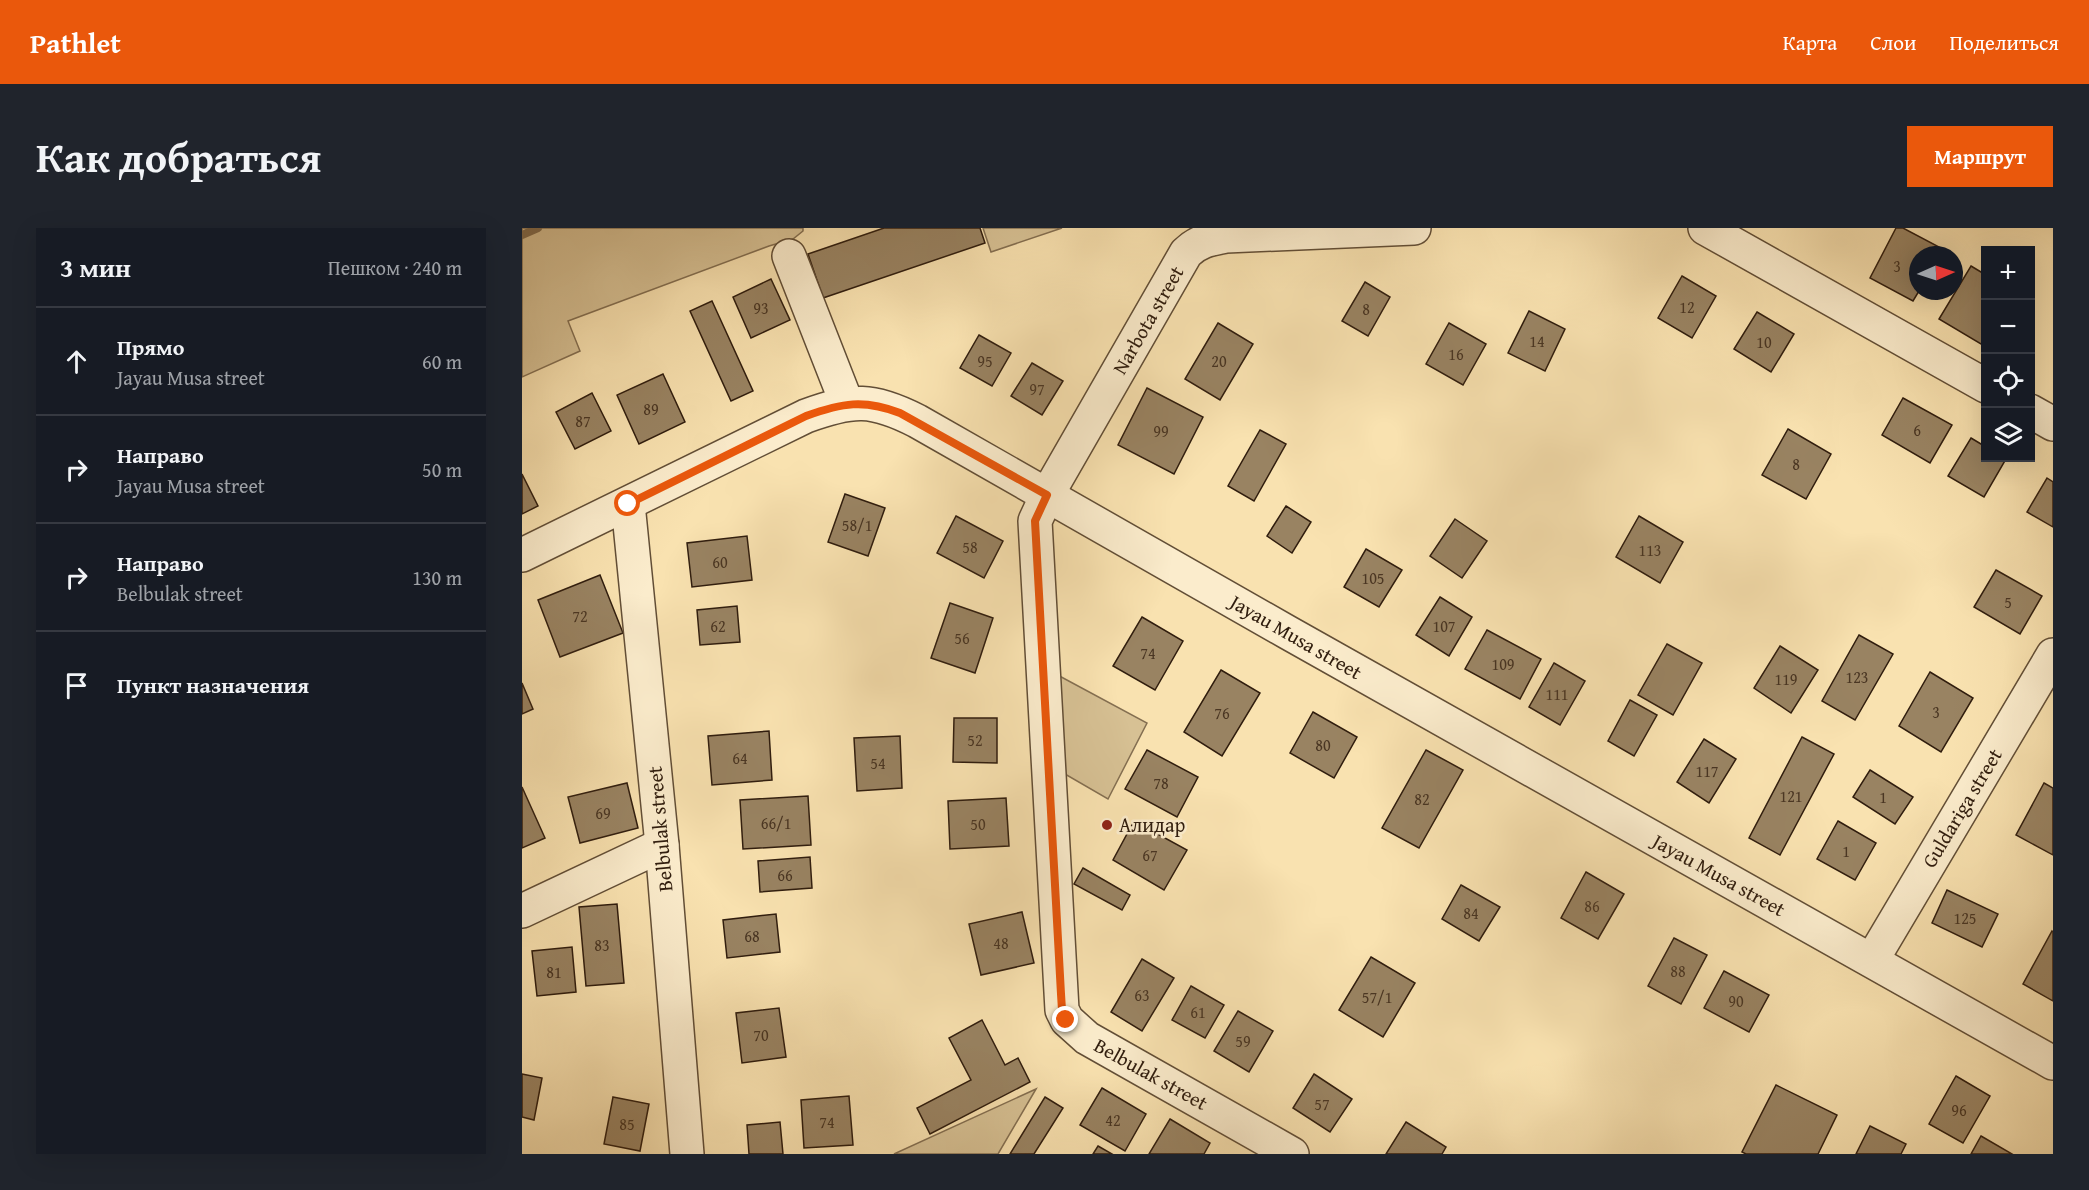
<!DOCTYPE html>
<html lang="ru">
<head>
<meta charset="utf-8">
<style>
	body { margin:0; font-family:"Gentium Book Plus",serif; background:#20242c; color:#f1f3f6 }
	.controls { position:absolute; right:18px; top:18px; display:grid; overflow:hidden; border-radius:0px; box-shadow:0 6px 24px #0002 }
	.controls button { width:54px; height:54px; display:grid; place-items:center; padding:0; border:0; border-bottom:2px solid #363941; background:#171b24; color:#f1f3f6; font:30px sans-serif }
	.compass { position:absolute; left:1387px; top:18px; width:54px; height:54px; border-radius:50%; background:#171b24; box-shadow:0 6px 24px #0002; rotate:87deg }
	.stop { position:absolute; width:18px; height:18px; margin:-14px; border:4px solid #ea580c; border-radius:50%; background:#fff }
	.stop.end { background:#ea580c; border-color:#fff; box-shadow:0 2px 6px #0008 }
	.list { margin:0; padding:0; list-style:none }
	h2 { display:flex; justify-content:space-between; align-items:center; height:78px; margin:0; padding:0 24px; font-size:26px }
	h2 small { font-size:20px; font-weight:400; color:#9ea1a6 }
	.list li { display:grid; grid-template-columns:39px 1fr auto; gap:18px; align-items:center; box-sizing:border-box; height:108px; padding:0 24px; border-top:2px solid #363941 }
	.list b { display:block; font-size:22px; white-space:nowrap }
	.list p { margin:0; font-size:20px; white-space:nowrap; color:#9ea1a6 }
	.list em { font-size:20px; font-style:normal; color:#9ea1a6 }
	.icon { flex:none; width:33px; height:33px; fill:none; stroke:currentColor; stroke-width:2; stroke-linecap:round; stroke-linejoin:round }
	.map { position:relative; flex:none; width:1531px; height:926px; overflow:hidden; border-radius:0px }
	header { display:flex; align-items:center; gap:36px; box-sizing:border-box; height:84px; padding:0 30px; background:#ea580c; color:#fff }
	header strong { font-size:28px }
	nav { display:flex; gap:33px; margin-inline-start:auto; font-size:21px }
	.intro { display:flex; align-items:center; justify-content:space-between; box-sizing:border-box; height:144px; padding:0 36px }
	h1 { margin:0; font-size:42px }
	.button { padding:15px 27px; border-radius:0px; background:#ea580c; color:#fff; font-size:21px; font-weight:700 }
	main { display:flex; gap:36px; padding:0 36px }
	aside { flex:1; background:#171b24; border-radius:0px; box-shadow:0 6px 24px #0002 }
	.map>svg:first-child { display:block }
	.green { fill:#d7c194; stroke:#846f51; stroke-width:1.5 }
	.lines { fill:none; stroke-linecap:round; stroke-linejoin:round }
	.stream { stroke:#806b4e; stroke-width:8 }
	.building { fill:#998362; stroke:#301d0e; stroke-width:1.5 }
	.minor-casing { stroke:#624e36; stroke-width:36 }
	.minor { stroke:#fbeccc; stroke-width:33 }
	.route { stroke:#ea580c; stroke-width:8 }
	.poi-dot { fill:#8f2418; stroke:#fbeccc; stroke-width:2 }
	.labels { text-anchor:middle; stroke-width:5; stroke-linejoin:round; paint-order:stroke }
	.number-label { font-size:16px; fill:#4a3623 }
	.street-label { font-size:20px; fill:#301d0e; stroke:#fbeccc }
	.poi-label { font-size:20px; fill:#301d0e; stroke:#fbeccc; text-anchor:start }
</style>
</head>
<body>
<header>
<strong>Pathlet</strong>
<nav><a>Карта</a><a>Слои</a><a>Поделиться</a></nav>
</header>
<div class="intro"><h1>Как добраться</h1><a class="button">Маршрут</a></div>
<main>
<aside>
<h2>3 мин<small>Пешком · 240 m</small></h2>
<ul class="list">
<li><svg class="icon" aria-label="ahead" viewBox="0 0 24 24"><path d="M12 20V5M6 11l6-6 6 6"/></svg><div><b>Прямо</b><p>Jayau Musa street</p></div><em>60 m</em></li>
<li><svg class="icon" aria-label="right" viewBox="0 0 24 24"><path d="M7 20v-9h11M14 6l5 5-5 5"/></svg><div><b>Направо</b><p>Jayau Musa street</p></div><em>50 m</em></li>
<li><svg class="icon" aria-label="right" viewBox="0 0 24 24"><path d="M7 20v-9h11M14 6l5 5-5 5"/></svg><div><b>Направо</b><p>Belbulak street</p></div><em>130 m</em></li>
<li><svg class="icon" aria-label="arrive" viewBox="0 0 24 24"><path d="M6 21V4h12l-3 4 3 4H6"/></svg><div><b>Пункт назначения</b></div></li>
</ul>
</aside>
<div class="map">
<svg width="1531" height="926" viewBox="0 0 1531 926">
	<rect width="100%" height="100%" fill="#f9e2b0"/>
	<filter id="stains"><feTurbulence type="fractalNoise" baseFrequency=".00333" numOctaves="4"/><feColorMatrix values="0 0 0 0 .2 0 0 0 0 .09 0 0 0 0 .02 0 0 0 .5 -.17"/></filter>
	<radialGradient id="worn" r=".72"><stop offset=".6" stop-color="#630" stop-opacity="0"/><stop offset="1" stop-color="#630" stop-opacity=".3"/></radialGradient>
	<g class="green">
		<polygon points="0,0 281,0 281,3 271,11 247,18 46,93 58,123 0,149"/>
		<polygon points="461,0 540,0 469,24"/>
		<polygon points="530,444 625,495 586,571 536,542"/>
		<polygon points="514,861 476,926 372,926"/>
	</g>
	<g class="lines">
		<polyline class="stream" points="0,7 16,0"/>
	</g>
	<g class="building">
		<polygon points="362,0 458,0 463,15 301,70 286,26"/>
		<polygon points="1374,0 1381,0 1419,20 1416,27 1396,27 1397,63 1391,73 1348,50"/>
		<polygon points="1449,38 1464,47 1464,119 1417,91"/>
		<polygon points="1160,48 1194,68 1170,110 1136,90"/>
		<polygon points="249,51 268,92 229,110 211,69"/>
		<polygon points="843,54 868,69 846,108 820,93"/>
		<polygon points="190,73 231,163 209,173 168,83"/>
		<polygon points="1007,83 1043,101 1023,143 986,125"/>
		<polygon points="1235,84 1272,106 1249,144 1212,121"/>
		<polygon points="696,95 731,116 698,172 663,151"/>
		<polygon points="927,95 964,116 941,157 904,136"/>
		<polygon points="457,107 489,125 470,158 438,140"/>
		<polygon points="510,135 541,153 520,187 489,168"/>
		<polygon points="141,146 163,194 117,216 95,167"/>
		<polygon points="625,160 681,189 652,246 596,217"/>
		<polygon points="70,165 89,203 53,221 34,184"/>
		<polygon points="1381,170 1430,197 1408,235 1360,207"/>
		<polygon points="1266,201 1309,226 1284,271 1240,247"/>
		<polygon points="738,202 764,216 732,273 706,258"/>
		<polygon points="1449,210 1464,219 1464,230 1484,231 1462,269 1426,248"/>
		<polygon points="0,246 16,278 0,286"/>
		<polygon points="1525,250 1531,254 1531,299 1505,284"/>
		<polygon points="323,266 363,280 346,328 306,314"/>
		<polygon points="764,278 789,294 770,325 745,308"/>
		<polygon points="434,288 481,313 462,350 415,325"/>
		<polygon points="1117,288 1161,314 1138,355 1094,329"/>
		<polygon points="933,291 965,313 940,350 908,328"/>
		<polygon points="225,308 230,352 170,359 165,315"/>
		<polygon points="844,321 880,342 857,379 822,359"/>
		<polygon points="1474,342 1520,368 1498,406 1452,379"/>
		<polygon points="78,347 101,405 38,429 16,372"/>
		<polygon points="918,369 950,389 927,428 894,407"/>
		<polygon points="428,375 471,390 453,445 409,430"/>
		<polygon points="215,378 218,414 178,417 175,382"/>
		<polygon points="620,389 661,413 633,462 591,438"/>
		<polygon points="965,402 1019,431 998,471 943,441"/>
		<polygon points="1337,407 1371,426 1333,492 1300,473"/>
		<polygon points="1145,416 1180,435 1151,487 1116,467"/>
		<polygon points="1258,418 1296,442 1269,485 1232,460"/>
		<polygon points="1032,435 1063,453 1038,497 1007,479"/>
		<polygon points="699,442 738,465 700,528 662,504"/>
		<polygon points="1408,444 1451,470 1419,524 1377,498"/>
		<polygon points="0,455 11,481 0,486"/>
		<polygon points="1108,472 1135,487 1112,528 1086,513"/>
		<polygon points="791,484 835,509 812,550 768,525"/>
		<polygon points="432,490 475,490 475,535 431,534"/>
		<polygon points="247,503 250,552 190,557 186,508"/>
		<polygon points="378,508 380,560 335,563 332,510"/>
		<polygon points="1280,509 1312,526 1258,627 1227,610"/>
		<polygon points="1182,511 1214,531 1187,575 1155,554"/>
		<polygon points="625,522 676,549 655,589 603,561"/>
		<polygon points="904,522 941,542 897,620 860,600"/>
		<polygon points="1348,542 1391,569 1373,596 1331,569"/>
		<polygon points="105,555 116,600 58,615 46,569"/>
		<polygon points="1522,555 1531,560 1531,627 1494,607"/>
		<polygon points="0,559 23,610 0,620"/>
		<polygon points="286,568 289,617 221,621 218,572"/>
		<polygon points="484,570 487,618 428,621 426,573"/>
		<polygon points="612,593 665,622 642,662 591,632"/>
		<polygon points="1316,593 1354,615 1333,652 1295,631"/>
		<polygon points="288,629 290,660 238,664 236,633"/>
		<polygon points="561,640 608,667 600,682 552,656"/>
		<polygon points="1064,644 1102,666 1076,711 1039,690"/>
		<polygon points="939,657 978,679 957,713 920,691"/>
		<polygon points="1425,662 1476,686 1460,719 1410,695"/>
		<polygon points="95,676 102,755 64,758 57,679"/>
		<polygon points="500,684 512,735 459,747 447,696"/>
		<polygon points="254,686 258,724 205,730 201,692"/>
		<polygon points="1530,703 1531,704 1531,773 1501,756"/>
		<polygon points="1152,710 1185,727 1159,776 1126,758"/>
		<polygon points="50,719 54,764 15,768 10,723"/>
		<polygon points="849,729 893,755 861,809 817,782"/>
		<polygon points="620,731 652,750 620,803 589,784"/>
		<polygon points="1202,743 1247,767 1227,804 1182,780"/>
		<polygon points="669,758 702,777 683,810 650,792"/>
		<polygon points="257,780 264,829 220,835 214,785"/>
		<polygon points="716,783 751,803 727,844 692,823"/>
		<polygon points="460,792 483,837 496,830 508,854 408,906 395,880 449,852 427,810"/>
		<polygon points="0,846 20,850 12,892 0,889"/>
		<polygon points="792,846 830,871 808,904 771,880"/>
		<polygon points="1434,848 1468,868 1441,915 1407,896"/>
		<polygon points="1254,857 1315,887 1296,926 1224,926 1220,924"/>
		<polygon points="580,860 624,886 603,923 558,897"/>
		<polygon points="327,868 331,917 282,920 279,872"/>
		<polygon points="91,869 127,876 118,923 82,916"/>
		<polygon points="523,869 541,880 512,926 488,926"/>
		<polygon points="648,891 688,915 682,926 627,926"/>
		<polygon points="258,894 261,926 227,926 225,897"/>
		<polygon points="884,894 924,919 920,926 864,926"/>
		<polygon points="1348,898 1384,916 1379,926 1334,926"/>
		<polygon points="1459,908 1490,926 1449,926"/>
		<polygon points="576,918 590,926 571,926"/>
	</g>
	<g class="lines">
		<g class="minor-casing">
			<g id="minor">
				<polyline points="1183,0 1464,158"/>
				<polyline points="267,28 325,176"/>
				<polyline points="1508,183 1531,196"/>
				<polyline points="106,276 140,617 165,926"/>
				<path d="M 0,327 L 284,188 C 331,171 350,170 395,193 L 765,404 L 1531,835"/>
				<polyline points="0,683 140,617"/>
				<polyline points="1350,732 1531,427"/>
				<path d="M 770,926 L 565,810 L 545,792 L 540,782 L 513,293 L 525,267 L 664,25 C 676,13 688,11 704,8 L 892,0"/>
			</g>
		</g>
		<use href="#minor" class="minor"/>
	</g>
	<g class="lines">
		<path class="route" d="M 106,276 L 284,188 C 320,175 342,171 378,185 L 525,267 L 513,293 L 539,766 L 540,782 L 544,792"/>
	</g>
	<circle class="poi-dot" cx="585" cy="597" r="6"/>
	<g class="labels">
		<g class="number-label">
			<text x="1375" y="44">3</text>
			<text x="1165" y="85">12</text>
			<text x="239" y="86">93</text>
			<text x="844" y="87">8</text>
			<text x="1015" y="119">14</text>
			<text x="1242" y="120">10</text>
			<text x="934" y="132">16</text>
			<text x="463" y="139">95</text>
			<text x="697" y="139">20</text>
			<text x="515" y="167">97</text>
			<text x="129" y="187">89</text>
			<text x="61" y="199">87</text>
			<text x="1395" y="208">6</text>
			<text x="639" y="209">99</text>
			<text x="1274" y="242">8</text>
			<text x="335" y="303">58/1</text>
			<text x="448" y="325">58</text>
			<text x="1128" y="328">113</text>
			<text x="198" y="340">60</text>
			<text x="851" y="356">105</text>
			<text x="1486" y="380">5</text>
			<text x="58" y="394">72</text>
			<text x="196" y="404">62</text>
			<text x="922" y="404">107</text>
			<text x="440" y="416">56</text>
			<text x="626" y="431">74</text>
			<text x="981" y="442">109</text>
			<text x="1335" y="455">123</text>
			<text x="1264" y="457">119</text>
			<text x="1035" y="472">111</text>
			<text x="1414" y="490">3</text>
			<text x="700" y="491">76</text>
			<text x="453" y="518">52</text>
			<text x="801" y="523">80</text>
			<text x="218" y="536">64</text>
			<text x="356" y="541">54</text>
			<text x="1185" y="549">117</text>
			<text x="639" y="561">78</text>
			<text x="1269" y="574">121</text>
			<text x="1361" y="575">1</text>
			<text x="900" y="577">82</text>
			<text x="81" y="591">69</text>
			<text x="254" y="601">66/1</text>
			<text x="456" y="602">50</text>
			<text x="1324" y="629">1</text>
			<text x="628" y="633">67</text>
			<text x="263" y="653">66</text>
			<text x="1070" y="684">86</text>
			<text x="949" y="691">84</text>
			<text x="1443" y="696">125</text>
			<text x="230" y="714">68</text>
			<text x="479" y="721">48</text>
			<text x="80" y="723">83</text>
			<text x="1156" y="749">88</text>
			<text x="32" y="750">81</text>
			<text x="620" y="773">63</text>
			<text x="855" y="775">57/1</text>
			<text x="1214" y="779">90</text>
			<text x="676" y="790">61</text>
			<text x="239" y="813">70</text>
			<text x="721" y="819">59</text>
			<text x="800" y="882">57</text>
			<text x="1437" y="888">96</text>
			<text x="591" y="898">42</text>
			<text x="305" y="900">74</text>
			<text x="105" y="902">85</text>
		</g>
		<g class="street-label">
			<text transform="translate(626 92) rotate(-60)" y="7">Narbota street</text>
			<text transform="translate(774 409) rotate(30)" y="7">Jayau Musa street</text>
			<text transform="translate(1440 580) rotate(-59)" y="7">Guldariga street</text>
			<text transform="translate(138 601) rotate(-95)" y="7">Belbulak street</text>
			<text transform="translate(1197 647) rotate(29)" y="7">Jayau Musa street</text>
			<text transform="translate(629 846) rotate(29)" y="7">Belbulak street</text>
		</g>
		<g class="poi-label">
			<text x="597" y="604">Алидар</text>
		</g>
	</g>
	<rect width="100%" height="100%" filter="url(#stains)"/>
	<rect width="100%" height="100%" fill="url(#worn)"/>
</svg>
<div class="controls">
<button>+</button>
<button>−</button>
<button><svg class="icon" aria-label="locate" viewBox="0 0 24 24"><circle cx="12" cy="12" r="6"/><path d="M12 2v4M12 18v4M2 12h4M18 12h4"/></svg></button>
<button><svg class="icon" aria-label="layers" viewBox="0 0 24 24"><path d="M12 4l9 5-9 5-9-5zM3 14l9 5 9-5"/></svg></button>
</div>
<svg class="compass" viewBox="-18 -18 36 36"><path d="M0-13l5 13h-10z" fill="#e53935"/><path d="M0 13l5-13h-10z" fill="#9ea1a6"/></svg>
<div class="stop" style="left:106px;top:276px"></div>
<div class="stop end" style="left:544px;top:792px"></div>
</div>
</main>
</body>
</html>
